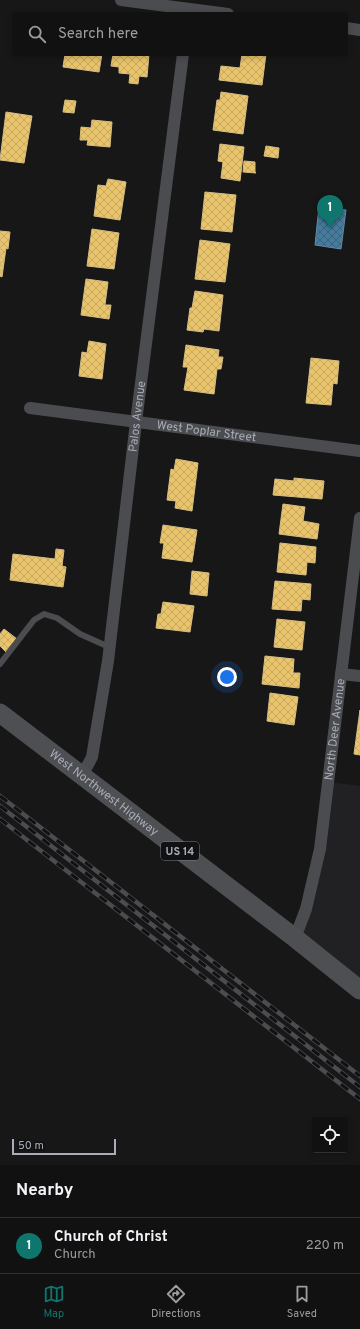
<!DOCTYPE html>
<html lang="en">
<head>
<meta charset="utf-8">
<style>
	body { margin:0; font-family:Overpass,sans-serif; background:#1e1f1f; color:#f1f3f6 }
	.controls { position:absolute; right:12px; bottom:12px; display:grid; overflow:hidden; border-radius:4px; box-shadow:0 2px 6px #0003 }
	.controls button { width:36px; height:36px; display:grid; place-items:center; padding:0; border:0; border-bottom:1px solid #303131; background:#111; color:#f1f3f6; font:20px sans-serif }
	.scale { position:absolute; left:12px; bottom:10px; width:104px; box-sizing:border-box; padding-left:4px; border:2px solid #a8adb8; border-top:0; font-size:11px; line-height:14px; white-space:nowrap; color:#a8adb8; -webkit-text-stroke:3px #111113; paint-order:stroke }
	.you { position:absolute; left:227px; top:677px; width:14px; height:14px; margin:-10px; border:3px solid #fff; border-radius:50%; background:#1a73e8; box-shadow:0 0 0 6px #1a73e833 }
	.badge { display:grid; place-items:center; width:26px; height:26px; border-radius:50%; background:#0f766e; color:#fff; font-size:13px; font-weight:700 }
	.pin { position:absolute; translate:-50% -33px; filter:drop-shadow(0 1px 2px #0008) }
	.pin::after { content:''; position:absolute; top:21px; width:14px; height:12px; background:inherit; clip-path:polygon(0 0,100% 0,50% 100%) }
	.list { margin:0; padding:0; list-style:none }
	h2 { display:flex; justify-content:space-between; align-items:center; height:52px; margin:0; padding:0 16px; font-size:17px }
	h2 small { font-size:13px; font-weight:400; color:#9c9d9f }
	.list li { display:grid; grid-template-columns:26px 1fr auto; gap:12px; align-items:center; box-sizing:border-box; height:56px; padding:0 16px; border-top:1px solid #303131 }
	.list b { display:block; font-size:15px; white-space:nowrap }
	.list p { margin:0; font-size:13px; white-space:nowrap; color:#9c9d9f }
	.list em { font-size:13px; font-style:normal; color:#9c9d9f }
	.icon { flex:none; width:22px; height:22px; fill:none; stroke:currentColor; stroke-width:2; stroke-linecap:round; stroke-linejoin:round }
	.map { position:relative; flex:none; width:360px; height:1165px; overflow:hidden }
	.search { position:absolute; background:#111; box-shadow:0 2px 6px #0003; left:12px; right:12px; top:12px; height:44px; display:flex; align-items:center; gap:10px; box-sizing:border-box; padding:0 14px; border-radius:4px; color:#9c9d9f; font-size:15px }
	.sheet { height:108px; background:#111 }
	nav { display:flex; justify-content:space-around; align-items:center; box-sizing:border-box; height:56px; border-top:1px solid #303131; background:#111; font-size:11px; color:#9c9d9f }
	nav a { display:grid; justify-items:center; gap:2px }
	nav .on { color:#0f766e }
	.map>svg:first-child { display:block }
	.built { fill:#212123 }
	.homes { fill:url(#homes-cross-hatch); stroke:#d6bd81 }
	.public { fill:url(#public-cross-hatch); stroke:#638aa5 }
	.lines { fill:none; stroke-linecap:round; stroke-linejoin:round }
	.lane { stroke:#4b4c50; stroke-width:6 }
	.street { stroke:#4b4c50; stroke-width:12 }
	.primary { stroke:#4d4f52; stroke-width:19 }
	.rail-casing { stroke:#4b4c4f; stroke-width:4.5 }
	.rail { stroke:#111113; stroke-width:3; stroke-dasharray:9; stroke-linecap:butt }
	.labels { text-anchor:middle; stroke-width:4; stroke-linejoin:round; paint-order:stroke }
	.shield { fill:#111113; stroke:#7b7e86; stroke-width:1 }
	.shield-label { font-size:11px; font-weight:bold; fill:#a8adb8 }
	.street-label { font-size:12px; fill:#a8adb8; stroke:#111113 }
</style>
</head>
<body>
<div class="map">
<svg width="360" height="1165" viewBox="0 0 360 1165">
	<defs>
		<pattern id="homes-cross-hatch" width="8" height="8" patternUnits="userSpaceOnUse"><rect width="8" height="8" fill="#e9c46a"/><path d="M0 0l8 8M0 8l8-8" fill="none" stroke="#c4a760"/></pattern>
		<pattern id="public-cross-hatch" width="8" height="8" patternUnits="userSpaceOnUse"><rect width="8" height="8" fill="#457b9d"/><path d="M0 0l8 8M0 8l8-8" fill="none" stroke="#3e6279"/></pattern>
	</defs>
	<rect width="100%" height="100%" fill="#171717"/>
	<polygon class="built" points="328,782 360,786 360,990 295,938 306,909"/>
	<g class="homes">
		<polygon points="65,54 102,54 99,72 63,67"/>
		<polygon points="113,54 149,54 147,77 139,76 138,84 129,83 130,74 119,73 119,67 111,66"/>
		<polygon points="242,54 266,54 262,85 219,80 221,66 240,68"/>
		<polygon points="221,92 248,96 243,134 213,130 217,100 220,100"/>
		<polygon points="65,100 76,101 74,113 63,112"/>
		<polygon points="6,112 32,116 24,163 0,160"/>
		<polygon points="92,120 112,122 110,147 87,145 88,140 80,140 81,127 91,128"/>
		<polygon points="220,144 244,147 240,181 221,178 223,162 218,161"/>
		<polygon points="266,146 279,148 278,158 264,156"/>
		<polygon points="244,161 255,162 255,172 256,173 243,172"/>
		<polygon points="108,179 126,182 120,220 94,216 98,185 106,186"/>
		<polygon points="205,192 236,195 232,232 201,229"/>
		<polygon points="92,229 119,233 114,269 87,266"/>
		<polygon points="0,231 10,232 8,249 6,248 2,277 0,276"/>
		<polygon points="200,240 230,244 225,282 195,279"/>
		<polygon points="86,279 108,282 105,305 111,305 109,319 81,315"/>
		<polygon points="195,291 223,295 219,331 204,329 203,332 187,330 190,308 192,308"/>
		<polygon points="89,341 106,344 102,379 79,376 82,352 87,353"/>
		<polygon points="186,345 219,350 218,357 223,357 221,369 217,369 214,394 184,390 188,367 183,367"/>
		<polygon points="311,358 339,361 337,384 333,383 331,405 306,403"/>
		<polygon points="176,459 198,463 192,511 175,508 176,501 167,500 171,469 174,470"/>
		<polygon points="294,478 324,481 322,499 273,495 275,479 294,481"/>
		<polygon points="283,504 305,507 303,521 319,524 317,539 279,534"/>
		<polygon points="163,525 197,530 192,562 162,558 164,543 160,543"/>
		<polygon points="280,543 316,547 315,563 307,562 306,575 277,572"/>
		<polygon points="56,549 64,550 62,566 66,567 63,587 10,580 13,554 55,559"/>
		<polygon points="192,571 209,573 207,596 190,594"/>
		<polygon points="275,581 311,584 310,600 302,599 301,611 272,609"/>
		<polygon points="163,602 194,606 190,632 156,628 158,614 161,614"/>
		<polygon points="277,619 305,622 302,650 274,647"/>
		<polygon points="4,629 17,639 6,652 0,646 0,634"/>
		<polygon points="265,656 294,659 293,673 300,673 299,688 262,684"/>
		<polygon points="270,693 298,697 294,725 267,721"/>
		<polygon points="360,710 360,755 354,754"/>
	</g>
	<polygon class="public" points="319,206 346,210 341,249 315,245"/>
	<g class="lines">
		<polyline class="lane" points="0,664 34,620 44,614 57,618 80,634 109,647"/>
		<g class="street">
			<polyline points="121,0 228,14"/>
			<polyline points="346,28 360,30"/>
			<path id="s1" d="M 30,408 L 360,451"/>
			<polyline points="341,674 360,676"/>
			<path id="s2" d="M 82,776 L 92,757 L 108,661 L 136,422 L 183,54"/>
			<path id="s3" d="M 295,938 L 306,909 L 320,849 L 360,518"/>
		</g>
		<path class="primary" id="s4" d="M 0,713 L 295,938 L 360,990"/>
		<g class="rail-casing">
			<g id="rail">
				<polyline points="0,796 360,1076"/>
				<polyline points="0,806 360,1087"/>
				<polyline points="0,819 360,1099"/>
			</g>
		</g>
		<use href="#rail" class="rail"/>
	</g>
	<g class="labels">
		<rect class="shield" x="161" y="842" width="38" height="18" rx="3"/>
		<g class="shield-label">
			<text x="180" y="855">US 14</text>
		</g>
		<g class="street-label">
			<text dy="4" stroke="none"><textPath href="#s2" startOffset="365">Palos Avenue</textPath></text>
			<text dy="4" stroke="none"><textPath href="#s1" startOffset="178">West Poplar Street</textPath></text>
			<text dy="4" stroke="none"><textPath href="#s3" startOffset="213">North Deer Avenue</textPath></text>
			<text dy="4" stroke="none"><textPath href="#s4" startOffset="131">West Northwest Highway</textPath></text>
		</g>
	</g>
</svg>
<div class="controls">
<button><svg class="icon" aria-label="locate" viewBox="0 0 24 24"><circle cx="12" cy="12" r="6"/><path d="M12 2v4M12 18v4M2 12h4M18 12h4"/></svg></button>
</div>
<div class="scale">50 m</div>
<div class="you"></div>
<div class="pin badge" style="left:330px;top:228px">1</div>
<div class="search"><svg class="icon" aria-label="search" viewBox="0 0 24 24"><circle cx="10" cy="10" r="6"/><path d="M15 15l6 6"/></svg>Search here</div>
</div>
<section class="sheet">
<h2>Nearby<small></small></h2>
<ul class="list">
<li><span class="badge">1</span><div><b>Church of Christ</b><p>Church</p></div><em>220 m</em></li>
</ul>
</section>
<nav>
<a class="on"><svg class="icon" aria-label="map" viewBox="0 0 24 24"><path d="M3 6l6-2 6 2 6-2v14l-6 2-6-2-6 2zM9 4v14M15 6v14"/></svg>Map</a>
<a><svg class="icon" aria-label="directions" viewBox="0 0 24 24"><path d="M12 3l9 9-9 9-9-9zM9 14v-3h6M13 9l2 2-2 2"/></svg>Directions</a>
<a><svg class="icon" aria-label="saved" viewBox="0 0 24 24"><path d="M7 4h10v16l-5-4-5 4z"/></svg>Saved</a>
</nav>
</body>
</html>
